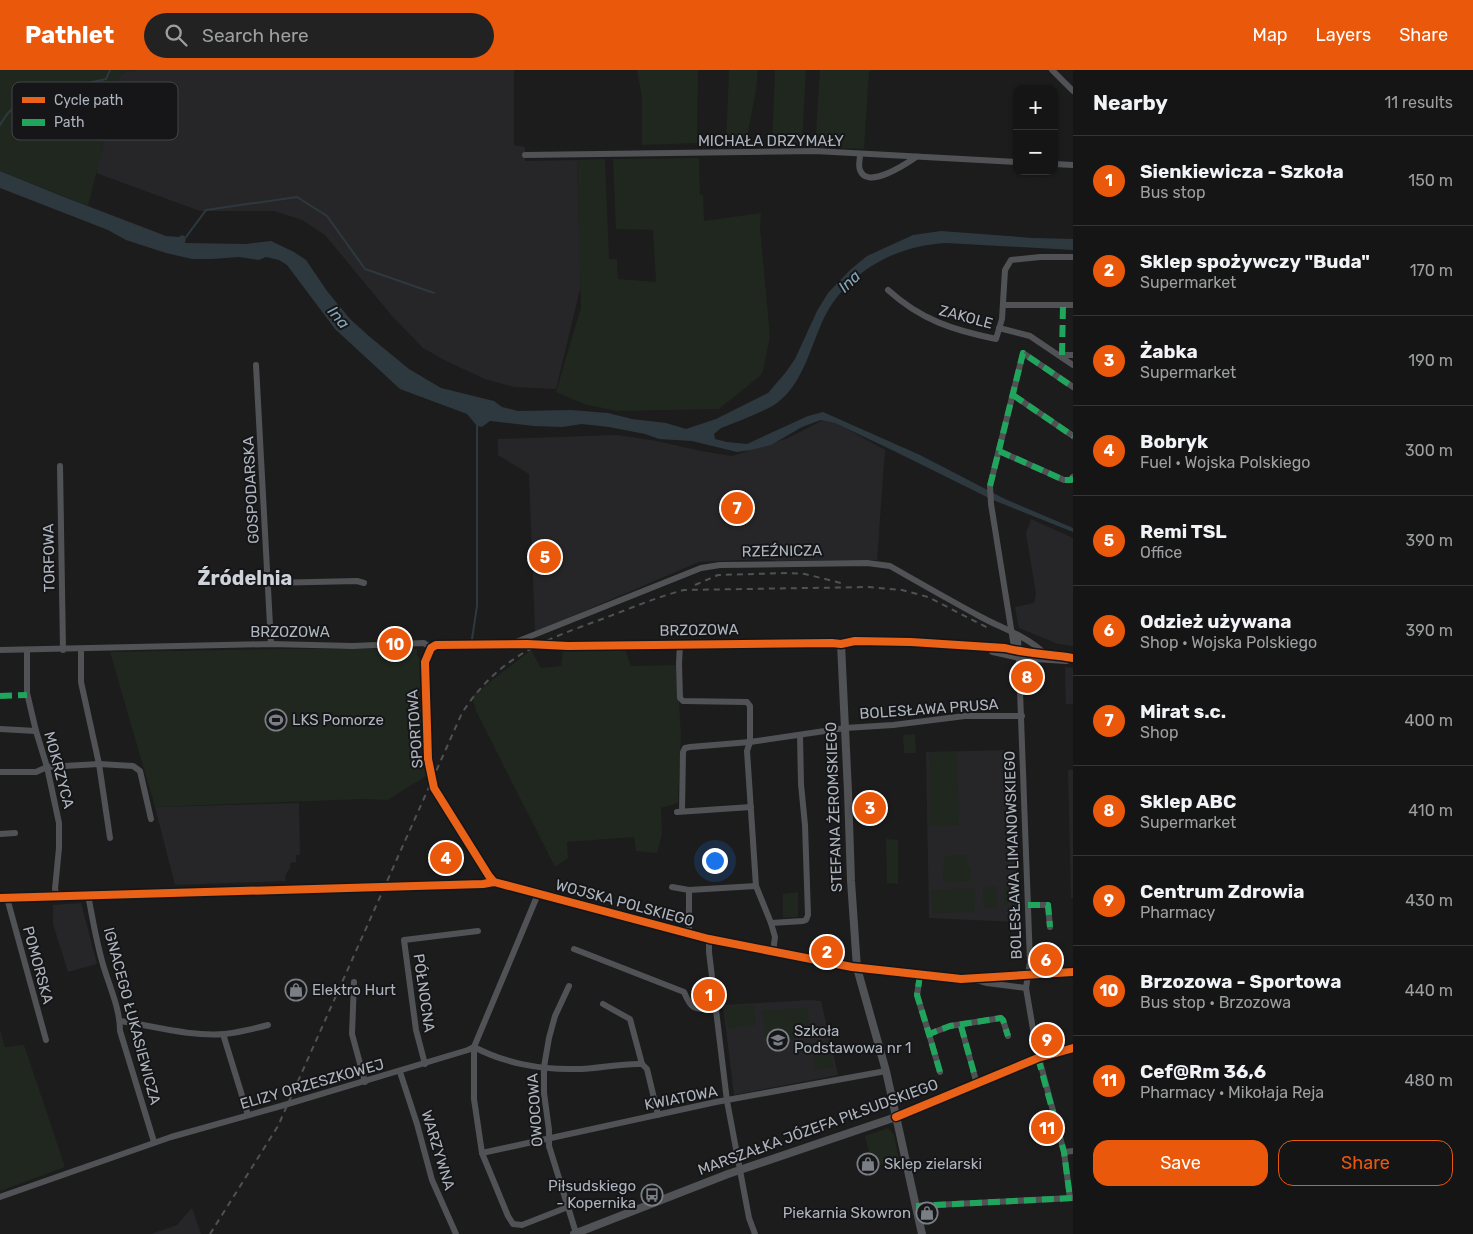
<!DOCTYPE html>
<html lang="en">
<head>
<meta charset="utf-8">
<style>
	body { margin:0; font-family:Rubik,sans-serif; background:#222; color:#f1f3f6 }
	.controls { position:absolute; right:15px; top:15px; display:grid; overflow:hidden; border-radius:10px; box-shadow:0 1px 4px #0004 }
	.controls button { width:45px; height:45px; display:grid; place-items:center; padding:0; border:0; border-bottom:1px solid #343434; background:#151515; color:#f1f3f6; font:25px sans-serif }
	.you { position:absolute; left:714px; top:790px; width:18px; height:18px; margin:-12px; border:4px solid #fff; border-radius:50%; background:#1a73e8; box-shadow:0 0 0 8px #1a73e833 }
	.badge { display:grid; place-items:center; width:32px; height:32px; border-radius:50%; background:#ea580c; color:#fff; font-size:16px; font-weight:700 }
	.pin { position:absolute; translate:-50% -50%; border:2px solid #fff; box-shadow:0 1px 5px #0006 }
	.list { margin:0; padding:0; list-style:none }
	h2 { display:flex; justify-content:space-between; align-items:center; height:65px; margin:0; padding:0 20px; font-size:21px }
	h2 small { font-size:16px; font-weight:400; color:#9d9fa0 }
	.list li { display:grid; grid-template-columns:32px 1fr auto; gap:15px; align-items:center; box-sizing:border-box; height:90px; padding:0 20px; border-top:1px solid #343434 }
	.list b { display:block; font-size:19px; white-space:nowrap }
	.list p { margin:0; font-size:16px; white-space:nowrap; color:#9d9fa0 }
	.list em { font-size:16px; font-style:normal; color:#9d9fa0 }
	.actions { display:flex; gap:10px; padding:15px 20px }
	.actions a { flex:1; padding:11px 0; border:1px solid #ea580c; border-radius:15px; text-align:center; font-size:18px; color:#ea580c }
	.actions .main { background:#ea580c; color:#fff }
	.icon { flex:none; width:28px; height:28px; fill:none; stroke:currentColor; stroke-width:2; stroke-linecap:round; stroke-linejoin:round }
	.map { position:relative; flex:none; width:1073px; height:1164px; overflow:hidden }
	header { display:flex; align-items:center; gap:30px; box-sizing:border-box; height:70px; padding:0 25px; background:#ea580c; color:#fff }
	header strong { font-size:24px }
	nav { display:flex; gap:28px; margin-inline-start:auto; font-size:18px }
	.search { width:350px; height:45px; background:#222; display:flex; align-items:center; gap:12px; box-sizing:border-box; padding:0 18px; border-radius:28px; color:#9d9fa0; font-size:19px }
	main { display:flex }
	aside { flex:1; background:#151515 }
	.map>svg:first-child { display:block }
	.built { fill:#262628 }
	.green { fill:#1f271f }
	.water { fill:#2d393f }
	.lines { fill:none; stroke-linecap:round; stroke-linejoin:round }
	.stream { stroke:#2d393f; stroke-width:2 }
	.minor { stroke:#505255; stroke-width:6 }
	.tertiary { stroke:#505255; stroke-width:8 }
	.rail { stroke:#505154; stroke-width:2; stroke-dasharray:6 5; stroke-linecap:butt }
	.quiet { stroke:#20a55d; stroke-width:6; stroke-dasharray:12 6; stroke-linecap:butt }
	.cycleway-casing { stroke:#161618; stroke-width:11 }
	.cycleway { stroke:#ea6118; stroke-width:8 }
	.labels { text-anchor:middle; stroke-width:4; stroke-linejoin:round; paint-order:stroke }
	.street-label { font-size:15px; fill:#adb4bd; stroke:#161618 }
	.poi-label { font-size:15px; fill:#adb4bd; stroke:#161618; text-anchor:start }
	.water-label { font-size:16px; font-style:italic; fill:#83a6b9; stroke:#161618 }
	.district-label { font-size:20px; font-weight:bold; fill:#ced2d9; stroke:#161618 }
	.key { fill:#161618; stroke:#43454a; stroke-width:1 }
	.key-label { font-size:14px; fill:#adb4bd }
</style>
</head>
<body>
<header>
<strong>Pathlet</strong>
<div class="search"><svg class="icon" aria-label="search" viewBox="0 0 24 24"><circle cx="10" cy="10" r="6"/><path d="M15 15l6 6"/></svg>Search here</div>
<nav><a>Map</a><a>Layers</a><a>Share</a></nav>
</header>
<main>
<div class="map">
<svg width="1073" height="1164" viewBox="0 0 1073 1164">
	<rect width="100%" height="100%" fill="#1c1c1c"/>
	<g class="built">
		<polygon points="135,0 514,0 514,75 525,77 525,91 577,90 581,215 556,319 514,317 485,309 446,291 423,278 392,246 325,165 302,150 274,141 200,141 96,103 121,3"/>
		<polygon points="827,348 885,380 877,490 778,491 766,489 699,492 535,562 529,404 498,385 498,369 617,365 657,371 701,381 732,386 788,368"/>
		<polygon points="1031,449 1073,468 1073,576 1058,574 1019,558 1015,537 1034,533 1036,523 1026,463"/>
		<polygon points="1065,597 1073,598 1073,634 1066,634"/>
		<polygon points="1010,680 1019,852 929,848 926,682"/>
		<polygon points="1068,700 1073,700 1073,828 1071,828"/>
		<polygon points="299,733 300,785 296,785 296,792 290,793 290,798 285,806 286,811 175,815 155,737"/>
		<polygon points="81,833 97,894 68,902 53,854 53,835"/>
		<polygon points="810,930 821,931 838,1005 734,1025 723,935"/>
		<polygon points="192,1138 201,1164 151,1164 177,1155"/>
	</g>
	<g class="green">
		<polygon points="0,0 135,0 121,3 88,136 0,101"/>
		<polygon points="637,0 698,0 697,73 642,75 642,27"/>
		<polygon points="729,0 758,0 756,20 746,73 726,74"/>
		<polygon points="775,0 806,0 802,72 798,75 772,75"/>
		<polygon points="820,0 876,0 869,1 864,79 815,77"/>
		<polygon points="699,88 700,125 703,125 704,151 761,143 760,158 770,266 763,301 760,306 719,339 616,341 584,334 556,322 581,237 577,90 605,89 609,189 617,189 618,209 656,212 653,160 616,159 613,89"/>
		<polygon points="624,577 631,596 677,595 681,666 678,733 661,738 662,764 657,783 636,781 634,767 567,772 568,788 555,797 476,641 472,626 531,580 541,598 561,596 563,580"/>
		<polygon points="288,579 417,579 417,585 420,589 421,664 416,669 414,674 424,688 426,706 388,730 363,729 155,737 110,582"/>
		<polygon points="915,664 916,683 904,683 903,665"/>
		<polygon points="957,682 959,755 930,756 929,683"/>
		<polygon points="886,769 898,770 898,814 887,813"/>
		<polygon points="967,785 967,797 971,797 971,811 943,812 944,786"/>
		<polygon points="996,816 997,837 984,838 983,817"/>
		<polygon points="1005,816 1015,816 1015,830 1008,830 1007,835 1004,835"/>
		<polygon points="974,818 975,842 933,843 932,820"/>
		<polygon points="798,822 798,847 783,848 783,824"/>
		<polygon points="754,935 756,955 728,958 725,937"/>
		<polygon points="807,938 811,966 767,972 762,940"/>
		<polygon points="0,960 5,977 24,975 65,1097 0,1121"/>
		<polygon points="829,970 833,997 815,1000 812,973"/>
		<polygon points="888,1058 894,1065 899,1090 873,1097 865,1066"/>
	</g>
	<path class="water" d="M 0,101 L 64,127 L 166,166 L 179,167 L 182,165 L 186,167 L 185,173 L 246,174 L 271,171 L 294,182 L 306,190 L 327,221 L 350,249 L 370,267 L 409,299 L 441,318 L 494,331 L 502,337 L 518,341 L 571,340 L 608,343 L 632,349 L 666,353 L 686,359 L 716,349 L 768,323 L 786,302 L 795,289 L 817,241 L 828,223 L 850,200 L 867,186 L 889,176 L 913,165 L 941,161 L 1033,168 L 1073,169 L 1073,180 L 946,173 C 892,176 841,205 820,257 C 809,283 801,315 777,333 C 766,341 735,353 721,358 L 714,364 L 715,369 L 727,372 L 747,374 L 808,346 L 823,342 L 920,385 L 1005,429 L 1073,458 L 1073,462 L 993,430 L 894,381 L 835,353 L 821,350 L 802,357 L 771,375 L 751,380 L 737,382 L 692,371 L 659,369 L 645,364 L 609,357 L 582,354 L 562,357 L 534,356 L 490,351 L 482,357 L 477,356 L 467,344 L 400,319 L 335,259 L 287,195 L 279,190 L 266,187 L 259,190 L 239,187 L 212,189 L 192,189 L 166,183 L 126,170 L 108,160 L 0,118 Z"/>
	<g class="lines">
		<g class="stream">
			<path d="M 0,55 C 3,50 6,45 9,42 C 24,27 85,14 106,9 L 110,0"/>
			<polyline points="186,167 206,140 297,127 327,146 365,199 434,223"/>
			<polyline points="472,569 477,536 477,356"/>
		</g>
		<g class="minor">
			<polyline points="1052,0 1073,21"/>
			<polyline points="525,85 815,81 1017,92"/>
			<path d="M 860,85 C 860,90 858,95 860,100 C 867,120 906,94 916,87"/>
			<polyline points="1054,94 1073,95"/>
			<path d="M 888,220 C 921,250 953,260 996,269 L 1002,249 L 1005,200 L 1011,190 L 1040,187 L 1073,187"/>
			<polyline points="1003,235 1073,235"/>
			<polyline points="999,258 1030,266 1073,295"/>
			<polyline points="1059,285 1073,285"/>
			<polyline points="256,295 271,574"/>
			<polyline points="1013,325 1073,366"/>
			<polyline points="999,381 1064,410 1071,410 1073,407"/>
			<polyline points="60,396 63,580"/>
			<polyline points="269,513 357,511 364,513"/>
			<polyline points="1018,566 1030,892 1026,918 1036,977 1064,1082 1070,1128"/>
			<path d="M 516,572 L 701,498 L 720,495 L 867,493 L 890,496 L 897,500 C 925,516 953,532 981,547 C 1001,558 1027,566 1044,583"/>
			<polyline points="680,574 679,594 680,628 683,631 747,632 750,636 750,672 747,681 756,816 771,853 775,867 773,882"/>
			<polyline points="81,579 81,612 99,694 110,768"/>
			<polyline points="0,580 271,574 353,576 424,573 431,578"/>
			<polyline points="27,580 27,623 36,661 47,697 59,753 59,778 55,819 57,826"/>
			<polyline points="1018,581 1014,577 991,434 990,416 1023,283 1073,317"/>
			<polyline points="0,659 36,661"/>
			<polyline points="0,702 36,702 47,697 99,694 133,696 140,701 151,749"/>
			<polyline points="682,741 683,682 685,678 690,677 750,672 845,658 893,655 965,646 1022,646"/>
			<polyline points="677,742 751,737"/>
			<polyline points="0,764 15,763"/>
			<polyline points="494,812 489,806 434,718 428,689 425,592 431,578 436,575 527,574 568,576 832,573 841,574"/>
			<polyline points="672,817 689,820 756,816"/>
			<polyline points="689,820 689,864"/>
			<path d="M 88,825 C 93,850 97,877 105,901 C 111,920 120,940 120,961 L 154,1072"/>
			<polyline points="0,828 483,814 494,812 709,869 857,898"/>
			<polyline points="7,828 46,970"/>
			<polyline points="1028,835 1048,835 1050,857"/>
			<polyline points="771,853 803,851 806,850 808,845 805,755 801,714 800,665"/>
			<polyline points="709,869 709,882 727,1031 749,1148 755,1164"/>
			<path d="M 574,879 L 684,922 C 693,943 695,938 716,939"/>
			<polyline points="920,905 917,925 929,964"/>
			<polyline points="973,909 987,913 1026,918"/>
			<polyline points="354,912 352,964 365,1012"/>
			<polyline points="569,916 555,946 549,968 544,997 544,1023 549,1060 549,1076 576,1163"/>
			<polyline points="603,934 630,949 642,994 647,999 658,1045"/>
			<path d="M 120,951 C 153,956 192,967 225,964 C 240,962 253,959 268,955"/>
			<polyline points="961,956 970,989"/>
			<polyline points="223,964 248,1045"/>
			<polyline points="474,977 474,1029 482,1083 508,1146 513,1154 522,1155 568,1137"/>
			<path d="M 474,977 C 504,993 541,1000 576,999 C 598,999 620,993 642,994"/>
			<polyline points="425,994 416,960 404,870 478,861"/>
			<polyline points="973,1000 977,1014"/>
			<polyline points="400,1002 417,1054 432,1110 456,1164"/>
			<polyline points="940,1002 929,964 950,956 1001,948 1003,950 1008,966"/>
			<polyline points="1064,1082 1073,1081"/>
			<polyline points="482,1083 716,1032 886,1001"/>
			<polyline points="0,1127 171,1067 281,1036 468,980 474,977 538,824"/>
			<polyline points="916,1136 1072,1128"/>
		</g>
		<g class="tertiary">
			<polyline points="993,581 1019,587 1066,590"/>
			<polyline points="857,898 961,909 1073,902"/>
			<polyline points="574,1164 728,1104 896,1047 1038,988 1073,978"/>
			<path d="M 922,1164 L 886,1001 L 857,898 L 851,811 L 848,722 L 841,574 L 855,571 L 911,572 L 1005,578 C 1027,584 1050,584 1073,588"/>
		</g>
		<g class="rail">
			<polyline points="695,515 718,505 789,503 805,504 841,513"/>
			<path d="M 210,1164 L 278,1056 L 462,643 C 499,586 544,570 605,548 C 631,538 657,527 684,520 L 869,517 L 902,520 L 928,527 L 990,559"/>
		</g>
		<g class="quiet">
			<polyline points="1062,285 1063,235"/>
			<polyline points="1013,325 1073,366"/>
			<polyline points="999,381 1064,410 1071,410 1073,407"/>
			<polyline points="990,416 1023,283 1073,317"/>
			<polyline points="0,626 27,625"/>
			<polyline points="1028,835 1048,835 1050,857"/>
			<polyline points="920,905 917,925 929,964"/>
			<polyline points="961,956 977,1014"/>
			<polyline points="1038,988 1064,1082 1070,1128"/>
			<polyline points="940,1002 929,964 950,956 1001,948 1003,950 1008,966"/>
			<polyline points="916,1136 1073,1128"/>
		</g>
		<g class="cycleway-casing">
			<g id="cycleway">
				<path d="M 494,812 L 489,806 L 434,718 L 428,689 L 425,592 L 431,578 L 436,575 L 527,574 L 568,576 L 832,573 L 841,574 L 855,571 L 911,572 L 1005,578 C 1027,584 1050,584 1073,588"/>
				<polyline points="0,828 483,814 494,812 709,869 852,897 961,909 1073,902"/>
				<polyline points="896,1047 1038,988 1073,978"/>
			</g>
		</g>
		<use href="#cycleway" class="cycleway"/>
	</g>
	<defs>
		<g id="stadium-ring" transform="scale(1.125)"><circle r="9.5" fill="#161618" stroke="#7a7f85" stroke-width="1.5"/><path d="M0-5a6.5 5 0 1 0 0 10a6.5 5 0 1 0 0-10ZM-3.5-1.8h7v3.6h-7Z" fill="#7a7f85"/></g>
		<g id="shop-ring" transform="scale(1.125)"><circle r="9.5" fill="#161618" stroke="#7a7f85" stroke-width="1.5"/><path d="M-5-2.5h2.3a2.7 3.5 0 0 1 5.4 0H5L5.5 6h-11ZM-1.5-2.5h3a1.5 2.3 0 0 0-3 0Z" fill="#7a7f85"/></g>
		<g id="school-ring" transform="scale(1.125)"><circle r="9.5" fill="#161618" stroke="#7a7f85" stroke-width="1.5"/><path d="M0-5L7-2L0 1L-7-2ZM-4 1L0 2.5L4 1V4Q0 6-4 4Z" fill="#7a7f85"/></g>
		<g id="bus-ring" transform="scale(1.125)"><circle r="9.5" fill="#161618" stroke="#7a7f85" stroke-width="1.5"/><path d="M-5-6H5V4H4V6H2V4H-2V6H-4V4H-5ZM-3.5-4V0h7V-4ZM-3.5 1.2v1.5H-2V1.2ZM2 1.2v1.5H3.5V1.2Z" fill="#7a7f85"/></g>
	</defs>
	<g fill-rule="evenodd">
		<use href="#stadium-ring" x="276" y="650"/>
		<use href="#shop-ring" x="296" y="920"/>
		<use href="#school-ring" x="778" y="970"/>
		<use href="#shop-ring" x="868" y="1094"/>
		<use href="#bus-ring" x="652" y="1125"/>
		<use href="#shop-ring" x="927" y="1143"/>
	</g>
	<g class="labels">
		<g class="street-label">
			<text x="771" y="76">MICHAŁA DRZYMAŁY</text>
			<text transform="translate(966 247) rotate(15)" y="5">ZAKOLE</text>
			<text transform="translate(251 420) rotate(-93)" y="5">GOSPODARSKA</text>
			<text transform="translate(782 481) rotate(-1)" y="5">RZEŹNICZA</text>
			<text transform="translate(49 488) rotate(-91)" y="5">TORFOWA</text>
			<text transform="translate(699 560) rotate(-1)" y="5">BRZOZOWA</text>
			<text x="290" y="567">BRZOZOWA</text>
			<text transform="translate(929 639) rotate(-4)" y="5">BOLESŁAWA PRUSA</text>
			<text transform="translate(415 659) rotate(-94)" y="5">SPORTOWA</text>
			<text transform="translate(59 700) rotate(75)" y="5">MOKRZYCA</text>
			<text transform="translate(834 737) rotate(-92)" y="5">STEFANA ŻEROMSKIEGO</text>
			<text transform="translate(1013 785) rotate(-92)" y="5">BOLESŁAWA LIMANOWSKIEGO</text>
			<text transform="translate(625 833) rotate(15)" y="5">WOJSKA POLSKIEGO</text>
			<text transform="translate(38 895) rotate(75)" y="5">POMORSKA</text>
			<text transform="translate(424 923) rotate(82)" y="5">PÓŁNOCNA</text>
			<text transform="translate(132 946) rotate(75)" y="5">IGNACEGO ŁUKASIEWICZA</text>
			<text transform="translate(312 1014) rotate(-16)" y="5">ELIZY ORZESZKOWEJ</text>
			<text transform="translate(681 1028) rotate(-11)" y="5">KWIATOWA</text>
			<text transform="translate(535 1040) rotate(-94)" y="5">OWOCOWA</text>
			<text transform="translate(818 1057) rotate(-20)" y="5">MARSZAŁKA JÓZEFA PIŁSUDSKIEGO</text>
			<text transform="translate(438 1080) rotate(73)" y="5">WARZYWNA</text>
		</g>
		<g class="poi-label">
			<text x="292" y="655">LKS Pomorze</text>
			<text x="312" y="925">Elektro Hurt</text>
			<text x="794" y="966">Szkoła<tspan x="794" dy="17">Podstawowa nr 1</tspan></text>
			<text x="884" y="1099">Sklep zielarski</text>
			<text x="636" y="1121" text-anchor="end">Piłsudskiego<tspan x="636" dy="17">- Kopernika</tspan></text>
			<text x="911" y="1148" text-anchor="end">Piekarnia Skowron</text>
		</g>
		<g class="water-label">
			<text transform="translate(849 211) rotate(-44)" y="6">Ina</text>
			<text transform="translate(339 247) rotate(50)" y="6">Ina</text>
		</g>
		<g class="district-label">
			<text x="245" y="515">Źródelnia</text>
		</g>
	</g>
	<rect x="12" y="12" width="166" height="58" rx="8" class="key"/>
	<rect x="22" y="27" width="23" height="6" fill="#ea6118"/>
	<rect x="22" y="49" width="23" height="7" fill="#20a55d"/>
	<g class="key-label">
		<text x="54" y="35">Cycle path</text>
		<text x="54" y="57">Path</text>
	</g>
</svg>
<div class="controls">
<button>+</button>
<button>−</button>
</div>
<div class="you"></div>
<div class="pin badge" style="left:709px;top:925px">1</div>
<div class="pin badge" style="left:827px;top:882px">2</div>
<div class="pin badge" style="left:870px;top:738px">3</div>
<div class="pin badge" style="left:446px;top:788px">4</div>
<div class="pin badge" style="left:545px;top:487px">5</div>
<div class="pin badge" style="left:1046px;top:890px">6</div>
<div class="pin badge" style="left:737px;top:438px">7</div>
<div class="pin badge" style="left:1027px;top:607px">8</div>
<div class="pin badge" style="left:1047px;top:970px">9</div>
<div class="pin badge" style="left:395px;top:574px">10</div>
<div class="pin badge" style="left:1047px;top:1058px">11</div>
</div>
<aside>
<h2>Nearby<small>11 results</small></h2>
<ul class="list">
<li><span class="badge">1</span><div><b>Sienkiewicza - Szkoła</b><p>Bus stop</p></div><em>150 m</em></li>
<li><span class="badge">2</span><div><b>Sklep spożywczy &quot;Buda&quot;</b><p>Supermarket</p></div><em>170 m</em></li>
<li><span class="badge">3</span><div><b>Żabka</b><p>Supermarket</p></div><em>190 m</em></li>
<li><span class="badge">4</span><div><b>Bobryk</b><p>Fuel · Wojska Polskiego</p></div><em>300 m</em></li>
<li><span class="badge">5</span><div><b>Remi TSL</b><p>Office</p></div><em>390 m</em></li>
<li><span class="badge">6</span><div><b>Odzież używana</b><p>Shop · Wojska Polskiego</p></div><em>390 m</em></li>
<li><span class="badge">7</span><div><b>Mirat s.c.</b><p>Shop</p></div><em>400 m</em></li>
<li><span class="badge">8</span><div><b>Sklep ABC</b><p>Supermarket</p></div><em>410 m</em></li>
<li><span class="badge">9</span><div><b>Centrum Zdrowia</b><p>Pharmacy</p></div><em>430 m</em></li>
<li><span class="badge">10</span><div><b>Brzozowa - Sportowa</b><p>Bus stop · Brzozowa</p></div><em>440 m</em></li>
<li><span class="badge">11</span><div><b>Cef@Rm 36,6</b><p>Pharmacy · Mikołaja Reja</p></div><em>480 m</em></li>
</ul>
<div class="actions"><a class="main">Save</a><a>Share</a></div>
</aside>
</main>
</body>
</html>
